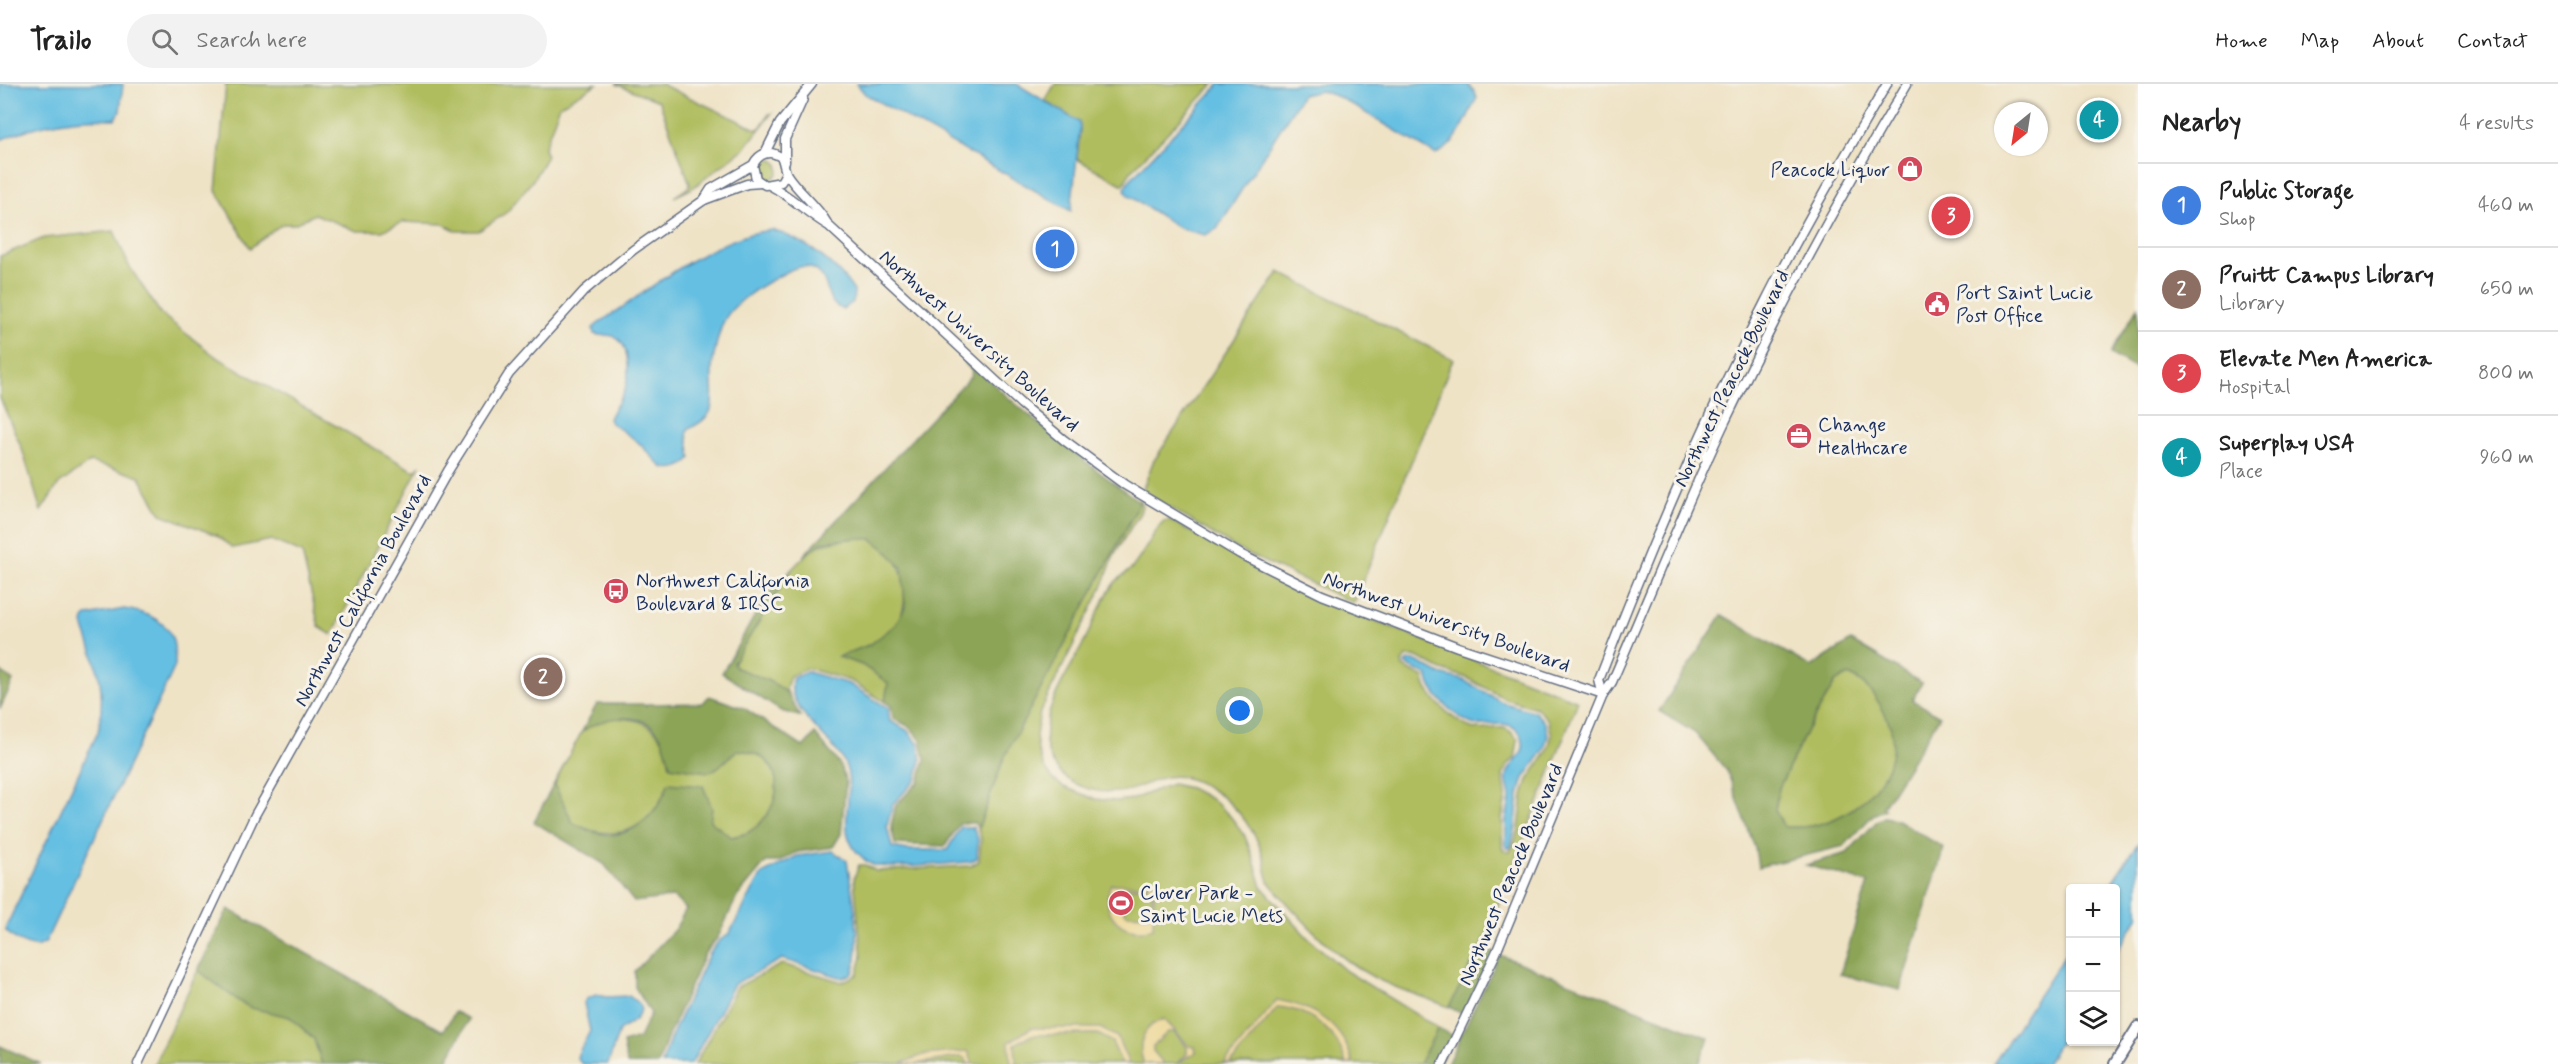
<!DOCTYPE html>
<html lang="en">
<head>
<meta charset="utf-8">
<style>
	body { margin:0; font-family:Mynerve,sans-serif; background:#f2f2f2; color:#222 }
	.controls { position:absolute; right:18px; bottom:18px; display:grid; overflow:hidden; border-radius:6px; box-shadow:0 2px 4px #0004 }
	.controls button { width:54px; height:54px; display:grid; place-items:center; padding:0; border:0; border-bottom:2px solid #e0e0e0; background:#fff; color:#222; font:30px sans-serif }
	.compass { position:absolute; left:1994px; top:18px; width:54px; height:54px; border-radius:50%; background:#fff; box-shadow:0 2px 4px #0004; rotate:210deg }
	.you { position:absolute; left:1240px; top:627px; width:21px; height:21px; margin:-15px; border:4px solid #fff; border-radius:50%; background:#1a73e8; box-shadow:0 0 0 9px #1a73e833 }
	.badge { display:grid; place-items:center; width:39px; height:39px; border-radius:50%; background:#0b8043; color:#fff; font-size:20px; font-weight:700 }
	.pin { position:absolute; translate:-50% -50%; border:3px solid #fff; box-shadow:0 2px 6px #0006 }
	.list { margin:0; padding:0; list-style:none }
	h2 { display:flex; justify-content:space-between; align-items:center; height:78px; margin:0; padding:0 24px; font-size:26px }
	h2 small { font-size:20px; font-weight:400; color:#767676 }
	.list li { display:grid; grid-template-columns:39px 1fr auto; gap:18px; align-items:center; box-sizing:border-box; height:84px; padding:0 24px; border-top:2px solid #e0e0e0 }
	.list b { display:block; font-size:22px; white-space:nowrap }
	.list p { margin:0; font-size:20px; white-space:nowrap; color:#767676 }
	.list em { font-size:20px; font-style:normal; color:#767676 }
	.icon { flex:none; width:33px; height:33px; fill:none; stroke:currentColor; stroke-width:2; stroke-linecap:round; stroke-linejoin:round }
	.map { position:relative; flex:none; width:2138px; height:980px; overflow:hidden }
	header { display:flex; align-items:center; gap:36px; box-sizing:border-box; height:84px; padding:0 30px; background:#fff; border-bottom:2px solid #e0e0e0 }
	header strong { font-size:28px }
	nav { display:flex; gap:33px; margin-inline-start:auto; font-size:21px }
	.search { width:420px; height:54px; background:#f2f2f2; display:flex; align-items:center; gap:15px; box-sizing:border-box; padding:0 21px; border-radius:33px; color:#767676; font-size:22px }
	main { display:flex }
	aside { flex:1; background:#fff }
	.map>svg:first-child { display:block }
	.green { fill:#b0bd5f; stroke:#66765e; stroke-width:1.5; fill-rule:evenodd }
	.forest { fill:#8ca456; stroke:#546a5a; stroke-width:1.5; fill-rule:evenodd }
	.sand { fill:#eeda9e; stroke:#84847e; stroke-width:1.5; fill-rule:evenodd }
	.water { fill:#65bfe2; stroke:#4077a0; stroke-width:1.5 }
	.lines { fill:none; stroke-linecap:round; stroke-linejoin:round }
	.secondary-casing { stroke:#656e82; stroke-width:11 }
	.highway-casing { stroke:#656e82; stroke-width:14 }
	.secondary { stroke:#fff; stroke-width:8 }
	.highway { stroke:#fff; stroke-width:10 }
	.labels { text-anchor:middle; stroke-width:6; stroke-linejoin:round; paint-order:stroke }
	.poi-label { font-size:20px; fill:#1b2f5e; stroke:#f7f3e8; text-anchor:start }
	.street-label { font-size:20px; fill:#1b2f5e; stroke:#f7f3e8 }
</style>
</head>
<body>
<header>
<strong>Trailo</strong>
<div class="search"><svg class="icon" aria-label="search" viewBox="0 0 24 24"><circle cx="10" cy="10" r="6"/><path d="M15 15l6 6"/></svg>Search here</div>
<nav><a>Home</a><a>Map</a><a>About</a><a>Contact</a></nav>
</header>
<main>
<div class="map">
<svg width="2138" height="980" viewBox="0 0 2138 980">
	<rect width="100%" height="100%" fill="#f7f3e8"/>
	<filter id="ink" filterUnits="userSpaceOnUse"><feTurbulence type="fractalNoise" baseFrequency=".0167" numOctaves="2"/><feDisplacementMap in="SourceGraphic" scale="12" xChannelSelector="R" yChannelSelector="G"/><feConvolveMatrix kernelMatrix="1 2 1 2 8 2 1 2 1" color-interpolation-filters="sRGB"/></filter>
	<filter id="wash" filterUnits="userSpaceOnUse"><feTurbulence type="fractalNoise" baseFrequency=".008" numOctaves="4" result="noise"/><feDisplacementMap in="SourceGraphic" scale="24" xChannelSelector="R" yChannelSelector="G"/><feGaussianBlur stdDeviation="1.35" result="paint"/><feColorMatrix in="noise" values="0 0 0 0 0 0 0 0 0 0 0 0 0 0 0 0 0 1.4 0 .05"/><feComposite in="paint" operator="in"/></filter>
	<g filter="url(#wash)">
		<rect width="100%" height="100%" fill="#efe3c6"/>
		<g class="green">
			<polygon points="226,0 276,1 597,0 560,21 544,64 547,72 533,96 507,128 479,147 457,147 443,140 403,138 382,147 357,147 315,130 294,140 282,140 250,164 216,107"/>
			<polygon points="616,0 661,0 756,45 760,44 769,30 772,29 745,64 691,105 674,113 688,104 690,100 659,17"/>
			<polygon points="1055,0 1214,0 1131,87 1123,101 1077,75 1080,44 1079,38 1045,17"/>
			<circle cx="769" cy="85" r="10"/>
			<polygon points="114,147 129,182 161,230 215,272 412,386 416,386 420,381 332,551 319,543 302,469 271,456 233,464 216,451 161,430 139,392 90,378 58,401 41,427 22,365 0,314 0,172 44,154"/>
			<polygon points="1279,188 1453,275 1354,519 1241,467 1142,407 1153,378"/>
			<polygon points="1140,416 1142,422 1140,429 1115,469 1103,501 1040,628 1036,652 1038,667 1044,683 1054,696 1064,703 1095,715 1117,717 1133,715 1172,700 1190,704 1213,716 1230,732 1244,750 1253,773 1262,803 1308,854 1346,887 1438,944 1419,980 695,980 737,903 782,880 842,898 857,891 862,873 854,794 859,781 865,781 876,787 971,782 979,777 981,754 978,745 1004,674"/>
			<path d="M 1170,436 L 1234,472 L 1320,515 L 1578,617 L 1482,862 L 1449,923 C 1424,913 1399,906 1375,894 C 1333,872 1302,836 1271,801 C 1266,793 1266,784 1264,775 C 1257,748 1237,722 1214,707 C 1159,672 1154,711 1107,708 C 1090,707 1069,700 1058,686 C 1026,648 1063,598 1082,562 C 1092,542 1101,519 1113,501 C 1118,493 1127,490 1133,483 C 1143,470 1151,454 1160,441 L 1164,437 ZM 1407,573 L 1417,573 L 1442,586 L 1465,593 L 1506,615 L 1537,624 L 1548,636 L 1552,651 L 1547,668 L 1528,696 L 1523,711 L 1519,746 L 1510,768 L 1504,767 L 1502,764 L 1502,734 L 1506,712 L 1503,691 L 1507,682 L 1515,674 L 1518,656 C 1503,635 1495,648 1476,645 C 1460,644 1423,610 1424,594 L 1403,583 L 1402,578 Z"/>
			<path d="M 857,454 C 861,454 867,454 871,455 C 903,465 915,516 895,541 C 881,558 859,566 840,573 L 862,581 L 888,599 L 885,618 L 851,597 L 807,584 L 790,592 L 786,604 L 788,610 L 770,598 L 736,584 L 732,579 L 792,485 C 817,458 821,458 857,454 Z"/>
			<path d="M 1849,591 C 1866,599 1874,610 1884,626 C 1914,676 1865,730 1816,741 C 1806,744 1794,743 1784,743 L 1775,726 L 1779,704 L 1808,644 L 1836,597 Z"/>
			<path d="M 607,634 C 634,634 652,636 666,661 L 725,678 L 737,666 C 789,669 786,725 749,748 C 744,751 736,752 731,753 L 710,737 L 712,724 L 707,714 L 667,703 C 649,748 615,760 573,739 L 555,702 L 556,696 L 581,649 L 588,643 Z"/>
			<polygon points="198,886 240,918 290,933 314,955 322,980 154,980"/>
		</g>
		<g class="forest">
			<polygon points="2138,223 2138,286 2110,270"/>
			<path d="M 964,274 C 1020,325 1077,374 1139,417 L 1139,420 L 1004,674 L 978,745 L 975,739 L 960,739 L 945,762 L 895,760 L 891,742 L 896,721 L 919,698 L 925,675 L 921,656 L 910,643 L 893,634 L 891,622 L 885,618 L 888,599 L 862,581 L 838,573 L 871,560 L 895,541 L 905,523 L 902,484 L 887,467 L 872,455 L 857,454 L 823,458 L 803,472 L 971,292 L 972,287 L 962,276 Z"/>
			<path d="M 792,485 L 733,579 L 736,584 C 750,589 780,599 788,611 C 793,619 795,625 801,632 L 799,632 L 781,627 L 722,589 L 765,514 Z"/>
			<path d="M 1722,531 L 1811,583 L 1851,557 L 1922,599 L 1912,616 L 1940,632 L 1883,723 L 1885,725 L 1873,731 L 1844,762 L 1758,783 L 1755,764 L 1727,687 L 1695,649 L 1659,627 ZM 1849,591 C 1866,599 1874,610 1883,626 C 1914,676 1865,730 1816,741 C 1806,744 1794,743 1784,743 L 1775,726 L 1779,704 L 1808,644 L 1836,597 Z"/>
			<polygon points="0,587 13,597 0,625"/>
			<path d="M 709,612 L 744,624 L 803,663 L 815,650 L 839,679 L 846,697 L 841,750 L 833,763 L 797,768 L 778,778 L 766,778 L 737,813 L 718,853 L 705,869 L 668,952 L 658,980 L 627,980 L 623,959 L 639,954 L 651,929 L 635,903 L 635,887 L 675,845 L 686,825 L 673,813 L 634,818 L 604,780 L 534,738 L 556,696 L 555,702 L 573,739 C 586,745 602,753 617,750 C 642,746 662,722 668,699 L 703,702 L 712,724 L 710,737 L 731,753 C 736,752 744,751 749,748 C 786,725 789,668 737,666 L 715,686 L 707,688 L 670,682 C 667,671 666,660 659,650 C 643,626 600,632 581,649 L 597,620 L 642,620 L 646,622 L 647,620 L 703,619 Z"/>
			<polygon points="1884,733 1896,735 1944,764 1900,906 1840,890 1868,799 1806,781 1847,769 1877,737"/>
			<polygon points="228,825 443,947 455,928 469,935 445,980 322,980 314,955 290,933 251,924 240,918 198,886"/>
			<polygon points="1481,863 1493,868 1464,931 1449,923"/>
			<polygon points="1500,871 1709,954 1699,980 1447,980"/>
			<polygon points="1438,944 1454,952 1439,980 1419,980"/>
			<polygon points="0,962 41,980 0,980"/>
		</g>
		<g class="sand">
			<path d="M 1154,797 L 1158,801 L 1154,808 L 1153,844 C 1124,854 1098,830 1111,800 L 1147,801 ZM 1127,803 L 1148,803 L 1152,807 L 1151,828 L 1148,831 L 1127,830 L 1124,827 L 1124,806 Z"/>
			<path d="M 1277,916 C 1314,922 1344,942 1353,980 L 1346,980 C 1338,948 1311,926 1278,923 L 1230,980 L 1224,980 Z"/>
			<path d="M 1164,935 L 1189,962 L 1195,963 L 1196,968 L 1176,980 L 1187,970 L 1187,963 L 1174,948 L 1168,948 L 1153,962 L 1153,967 L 1164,980 L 1144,980 C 1136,960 1143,941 1164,935 Z"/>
			<polygon points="1031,944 1100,944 1117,953 1129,980 1122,980 1112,958 1098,950 1032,951 1015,960 1016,980 1011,980 1009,958"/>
			<polygon points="968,967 973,980 968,980 965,974 959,973 915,980 900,980 923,971"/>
		</g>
		<g class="water">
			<path d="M 0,0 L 123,0 L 120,28 L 115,35 C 75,32 37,40 0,56 Z"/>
			<polygon points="857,0 1017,0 1079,38 1080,44 1071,127 865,10"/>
			<path d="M 1220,0 L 1467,0 L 1474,7 L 1477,14 C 1467,32 1456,65 1435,70 L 1339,13 L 1321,7 L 1302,11 L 1225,132 L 1217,145 L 1205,151 L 1179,144 L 1128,111 L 1125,105 L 1128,98 Z"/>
			<path d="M 772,146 C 803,155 836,179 854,207 L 853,218 L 843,225 C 820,219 835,190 808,183 C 797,180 784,190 774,195 C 761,201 732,221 725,235 C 719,245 712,276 712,288 C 711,299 715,319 710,328 C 704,338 697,340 689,345 L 687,349 L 691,374 C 684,383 673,387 662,383 L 637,357 L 611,339 L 609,335 C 612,326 619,319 623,310 C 630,295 632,260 613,252 C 607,250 601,253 594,250 L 593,244 C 603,235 616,228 627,220 C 666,192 724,150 772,146 Z"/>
			<path d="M 124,525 C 141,527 165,535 172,553 C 175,562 175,573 175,582 L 45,859 L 37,863 C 26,861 14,856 6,847 L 6,843 L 98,648 C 107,602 97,583 83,540 L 84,535 L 87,532 Z"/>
			<path d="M 1408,577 L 1416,577 L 1440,590 L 1463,596 L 1504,619 L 1535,628 L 1545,639 L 1548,650 L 1544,666 L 1524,694 L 1519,711 L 1515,746 L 1510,764 L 1506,764 C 1506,754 1506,745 1506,736 C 1507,728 1510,721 1510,713 C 1510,706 1505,699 1507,691 C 1510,678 1528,672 1522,654 C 1514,633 1493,642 1477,641 C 1463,641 1426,607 1428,592 L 1405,580 Z"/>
			<path d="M 807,588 L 849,600 L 888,624 L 890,637 L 907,646 L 918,659 L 921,676 L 916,696 L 893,720 L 887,742 L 892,763 L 908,766 L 947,766 L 961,743 L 973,743 L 978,755 L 977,774 L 970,778 C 942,779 906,785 879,782 C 874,782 866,778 863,774 C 829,746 861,709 843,676 C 830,653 783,622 793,594 Z"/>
			<polygon points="2138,759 2138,833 2116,869 2116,804 2108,804"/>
			<path d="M 833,767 L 847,777 C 852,809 863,857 853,889 L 843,894 L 782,875 L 734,900 L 691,980 L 662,980 L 671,953 L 709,870 L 719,857 L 729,850 L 762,790 L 797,772 Z"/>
			<polygon points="2070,863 2070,941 2046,980 1993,980"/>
			<polygon points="596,911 606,913 629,912 639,920 641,926 635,936 619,947 608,980 582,980 577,974 578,970 590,947 584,919 586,915"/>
		</g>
	</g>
	<g filter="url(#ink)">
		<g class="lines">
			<g class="secondary-casing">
				<g id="secondary">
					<polyline points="765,69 780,39 812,0"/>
					<polyline points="785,78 785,55 803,15"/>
					<path d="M 786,89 C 797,107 816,120 827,139"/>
					<path d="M 771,102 C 792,113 808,130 829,142 L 1021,320 L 1064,356 L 1125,401 L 1240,470 L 1322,511 L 1458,563 L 1603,611"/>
					<path d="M 704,116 L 711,105 L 753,81 C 759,69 770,65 782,74 L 786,89 L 781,98 L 765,101 L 756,95 L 753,81"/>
					<path d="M 1707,377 C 1701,365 1703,358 1709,346"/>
					<path d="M 1603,611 L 1599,596 C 1648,469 1701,343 1763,222 C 1801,146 1844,73 1887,0"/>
					<polyline points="138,980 255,731 448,387 509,290 584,207 633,166 704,116 747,100 761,99"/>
					<path d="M 1443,980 L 1496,869 L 1603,611 L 1612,598 C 1649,513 1683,427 1722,344 C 1778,226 1840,112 1907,0"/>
				</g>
			</g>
			<g class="highway-casing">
				<polyline id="highway" points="2115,980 2138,943"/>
			</g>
			<use href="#secondary" class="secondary"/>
			<use href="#highway" class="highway"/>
		</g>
	</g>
	<defs>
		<g id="shop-disc" transform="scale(1.35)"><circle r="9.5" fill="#d1495b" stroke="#f7f3e8"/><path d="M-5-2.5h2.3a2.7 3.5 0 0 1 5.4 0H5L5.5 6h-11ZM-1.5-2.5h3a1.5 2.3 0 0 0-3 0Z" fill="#fff"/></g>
		<g id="civic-disc" transform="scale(1.35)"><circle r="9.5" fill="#d1495b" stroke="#f7f3e8"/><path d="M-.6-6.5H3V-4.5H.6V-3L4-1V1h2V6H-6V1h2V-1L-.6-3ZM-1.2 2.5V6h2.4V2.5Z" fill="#fff"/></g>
		<g id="office-disc" transform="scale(1.35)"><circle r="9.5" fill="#d1495b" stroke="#f7f3e8"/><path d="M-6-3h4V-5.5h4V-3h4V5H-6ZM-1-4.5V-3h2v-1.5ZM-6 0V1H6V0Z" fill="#fff"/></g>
		<g id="bus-disc" transform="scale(1.35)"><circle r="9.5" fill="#d1495b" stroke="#f7f3e8"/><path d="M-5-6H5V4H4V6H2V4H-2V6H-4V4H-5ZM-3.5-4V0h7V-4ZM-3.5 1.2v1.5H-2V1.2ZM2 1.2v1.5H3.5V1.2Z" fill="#fff"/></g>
		<g id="stadium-disc" transform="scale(1.35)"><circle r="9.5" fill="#d1495b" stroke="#f7f3e8"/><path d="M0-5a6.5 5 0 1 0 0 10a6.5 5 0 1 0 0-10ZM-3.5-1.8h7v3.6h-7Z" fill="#fff"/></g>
	</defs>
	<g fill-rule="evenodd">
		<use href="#shop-disc" x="1910" y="85"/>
		<use href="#civic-disc" x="1937" y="220"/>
		<use href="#office-disc" x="1799" y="352"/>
		<use href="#bus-disc" x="616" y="507"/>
		<use href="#stadium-disc" x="1121" y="819"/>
	</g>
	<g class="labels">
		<g class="poi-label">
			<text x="1890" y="92" text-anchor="end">Peacock Liquor</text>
			<text x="1956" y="215">Port Saint Lucie<tspan x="1956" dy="23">Post Office</tspan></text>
			<text x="1818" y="347">Change<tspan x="1818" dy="23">Healthcare</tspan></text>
			<text x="636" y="503">Northwest California<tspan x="636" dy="23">Boulevard &amp; IRSC</tspan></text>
			<text x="1140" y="815">Clover Park -<tspan x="1140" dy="23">Saint Lucie Mets</tspan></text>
		</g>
		<g class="street-label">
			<text transform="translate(980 256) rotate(42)" y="7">Northwest University Boulevard</text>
			<text transform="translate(1731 294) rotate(-64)" y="7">Northwest Peacock Boulevard</text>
			<text transform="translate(362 506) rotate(-61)" y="7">Northwest California Boulevard</text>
			<text transform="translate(1447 537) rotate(20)" y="7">Northwest University Boulevard</text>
			<text transform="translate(1510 790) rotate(-67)" y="7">Northwest Peacock Boulevard</text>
		</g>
	</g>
</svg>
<div class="controls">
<button>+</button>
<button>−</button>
<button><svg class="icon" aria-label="layers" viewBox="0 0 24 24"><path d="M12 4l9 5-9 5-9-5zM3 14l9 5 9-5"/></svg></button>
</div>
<svg class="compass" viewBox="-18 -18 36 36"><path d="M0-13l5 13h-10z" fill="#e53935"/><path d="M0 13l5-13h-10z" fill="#767676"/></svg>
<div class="you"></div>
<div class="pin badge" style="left:1055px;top:165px;background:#3f7fe0">1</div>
<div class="pin badge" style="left:543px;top:593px;background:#8d6e63">2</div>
<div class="pin badge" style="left:1951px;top:132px;background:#e0444e">3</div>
<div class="pin badge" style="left:2099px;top:36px;background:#0f9aa8">4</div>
</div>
<aside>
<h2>Nearby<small>4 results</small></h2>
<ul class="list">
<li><span class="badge" style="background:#3f7fe0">1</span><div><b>Public Storage</b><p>Shop</p></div><em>460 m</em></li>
<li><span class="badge" style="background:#8d6e63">2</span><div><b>Pruitt Campus Library</b><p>Library</p></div><em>650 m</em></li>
<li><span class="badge" style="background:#e0444e">3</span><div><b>Elevate Men America</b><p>Hospital</p></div><em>800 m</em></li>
<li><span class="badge" style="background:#0f9aa8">4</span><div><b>Superplay USA</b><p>Place</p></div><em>960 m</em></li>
</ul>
</aside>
</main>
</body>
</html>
